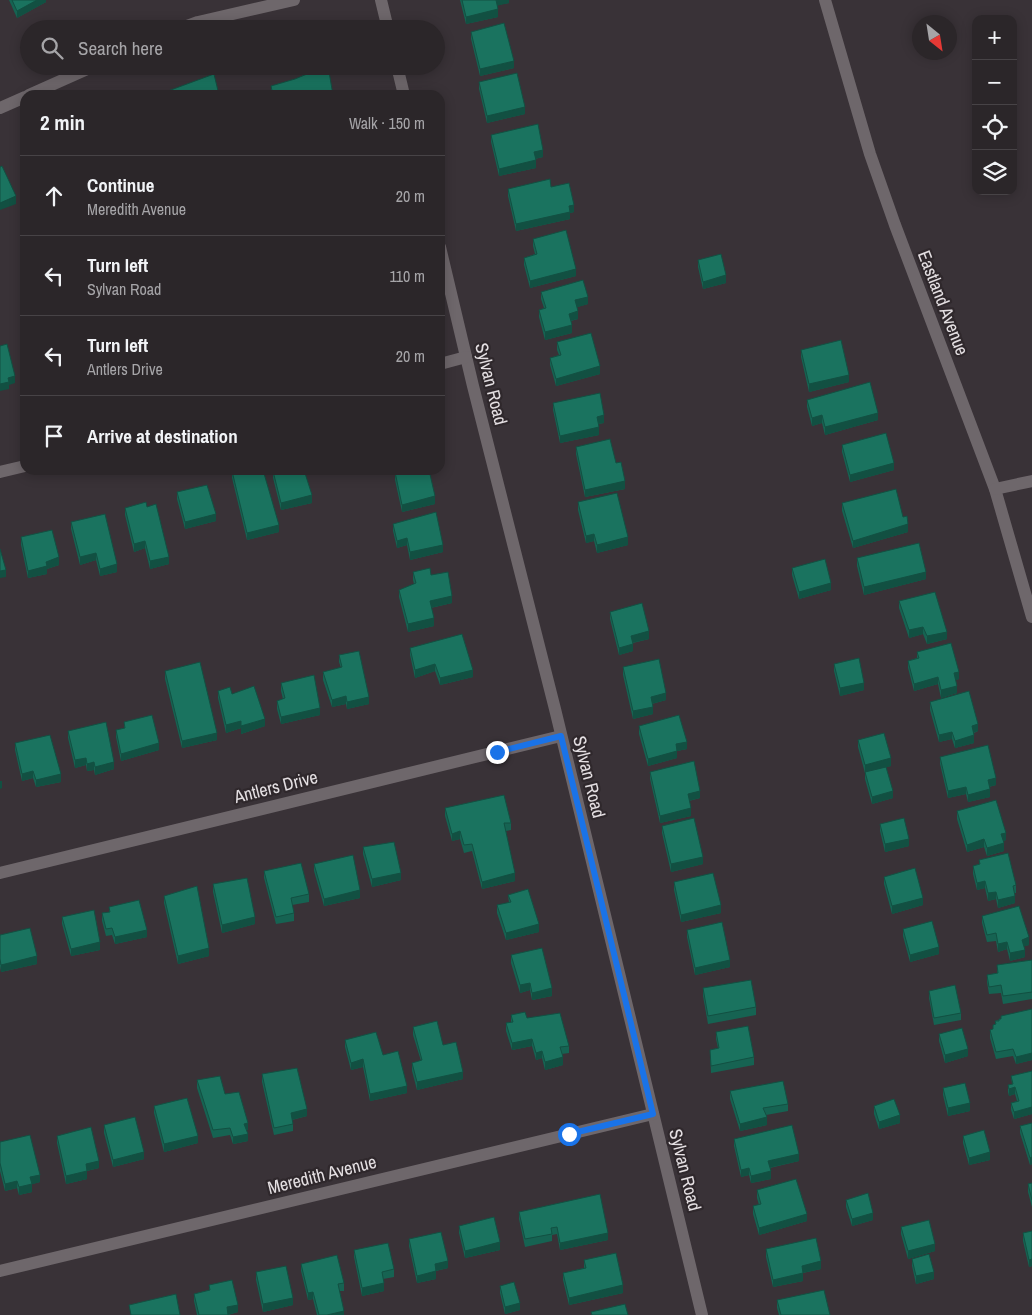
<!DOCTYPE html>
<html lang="en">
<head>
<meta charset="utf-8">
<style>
	body { margin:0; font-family:"Archivo Narrow",sans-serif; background:#373235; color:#f1f3f6 }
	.controls { position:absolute; right:15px; top:15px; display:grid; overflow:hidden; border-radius:10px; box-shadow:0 2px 12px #0003 }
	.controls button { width:45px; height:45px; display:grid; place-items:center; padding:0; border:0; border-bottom:1px solid #474346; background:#2b2629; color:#f1f3f6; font:25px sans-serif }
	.compass { position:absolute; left:912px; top:15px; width:45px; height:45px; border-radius:50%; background:#2b2629; box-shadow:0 2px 12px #0003; rotate:150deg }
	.stop { position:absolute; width:15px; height:15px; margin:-11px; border:4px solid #1a73e8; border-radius:50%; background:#fff }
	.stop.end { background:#1a73e8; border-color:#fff; box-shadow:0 1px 5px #0008 }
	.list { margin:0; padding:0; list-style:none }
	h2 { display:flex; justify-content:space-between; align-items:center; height:65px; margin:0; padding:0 20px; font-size:21px }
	h2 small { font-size:16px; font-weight:400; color:#a6a5a8 }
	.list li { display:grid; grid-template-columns:32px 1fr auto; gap:15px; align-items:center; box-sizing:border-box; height:80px; padding:0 20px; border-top:1px solid #474346 }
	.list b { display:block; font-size:19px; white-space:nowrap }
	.list p { margin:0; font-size:16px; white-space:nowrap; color:#a6a5a8 }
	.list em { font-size:16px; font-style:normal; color:#a6a5a8 }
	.icon { flex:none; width:28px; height:28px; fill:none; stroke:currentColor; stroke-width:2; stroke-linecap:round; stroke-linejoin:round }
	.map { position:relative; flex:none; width:1032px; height:1315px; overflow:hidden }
	.search { position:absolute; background:#2b2629; box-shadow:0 2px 12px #0003; left:20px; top:20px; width:425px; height:55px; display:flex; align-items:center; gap:12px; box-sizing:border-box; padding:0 18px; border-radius:28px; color:#a6a5a8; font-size:19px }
	.panel { position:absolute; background:#2b2629; box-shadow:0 2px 12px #0003; left:20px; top:90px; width:425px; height:385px; border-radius:15px }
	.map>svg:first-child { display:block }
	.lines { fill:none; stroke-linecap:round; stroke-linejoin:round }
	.minor { stroke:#6e676b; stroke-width:12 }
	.wall { fill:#166352 }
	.shaded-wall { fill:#125042 }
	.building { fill:#1a735f; stroke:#125042 }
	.route { stroke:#1a73e8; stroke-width:6 }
	.labels { text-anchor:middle; stroke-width:4.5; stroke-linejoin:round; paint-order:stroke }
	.street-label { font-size:18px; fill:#e4dfe2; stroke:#2f282c }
</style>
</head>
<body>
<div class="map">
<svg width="1032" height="1315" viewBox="0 0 1032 1315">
	<rect width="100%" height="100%" fill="#393237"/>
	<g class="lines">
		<g class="minor">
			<polyline points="381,0 388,29"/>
			<polyline points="825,0 870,154 895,225 995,489 1032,617"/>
			<polyline points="179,29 198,22 294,0"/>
			<polyline points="397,66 404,95"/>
			<polyline points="29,95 94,66"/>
			<polyline points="0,108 25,97"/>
			<polyline points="440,247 473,386 555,709 702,1315"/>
			<polyline points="440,364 466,357"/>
			<polyline points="0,472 25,466"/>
			<polyline points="995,489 1032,481"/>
			<polyline points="0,873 561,736"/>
			<polyline points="0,1271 653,1114"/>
		</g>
	</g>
	<g class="wall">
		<polygon points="9,0 46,0 46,2 17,18"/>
		<polygon points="460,0 509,0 509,3 497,5 498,17 466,24"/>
		<polygon points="471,32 514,68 480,76 471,39"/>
		<polygon points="311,66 333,95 271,95 271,86 295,79 311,72"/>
		<polygon points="479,82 525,114 487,123 479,89"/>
		<polygon points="491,135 543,157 535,159 536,168 499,176 491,142"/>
		<polygon points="25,155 25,173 22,164 22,157"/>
		<polygon points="551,187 574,212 570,213 570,219 516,231 508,196 508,189"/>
		<polygon points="533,239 576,276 530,288 524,265 524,258 535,254 533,246"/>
		<polygon points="698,260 726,283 703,289 698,267"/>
		<polygon points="541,292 588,304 577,307 578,319 571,321 572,333 545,340 539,317 539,310 544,308 541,299"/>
		<polygon points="557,342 600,374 556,386 550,365 550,358 559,355 557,350"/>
		<polygon points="801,350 849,382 809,392 801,357"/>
		<polygon points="25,354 25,370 22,362 22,355"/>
		<polygon points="807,400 878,420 825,435 822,423 812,426 807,407"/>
		<polygon points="553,403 604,423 598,424 599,435 560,443 553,410"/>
		<polygon points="842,445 894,470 850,482 842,452"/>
		<polygon points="576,447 625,489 585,497 576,454"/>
		<polygon points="232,471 279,532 247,540 232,478"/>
		<polygon points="273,471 312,503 281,510 273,478"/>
		<polygon points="395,472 435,504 402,512 395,480"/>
		<polygon points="177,492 216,521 185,529 177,499"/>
		<polygon points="578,502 628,545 597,553 594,541 586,543 578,510"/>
		<polygon points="842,503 903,517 908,532 853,548 842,511"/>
		<polygon points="147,507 169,564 150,569 145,548 134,552 125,515 125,508"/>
		<polygon points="71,522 117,572 100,576 96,560 80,565 71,529"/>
		<polygon points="393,524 443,552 410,560 407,545 397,548 393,531"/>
		<polygon points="21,537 59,565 47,569 47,574 28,578 21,545"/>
		<polygon points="857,558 926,579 864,595 857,566"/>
		<polygon points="792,568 831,590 799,599 792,575"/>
		<polygon points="413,572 431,575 452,603 431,608 434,626 408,632 399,597 399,590 414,584 413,580"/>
		<polygon points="899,601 947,639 927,644 923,634 909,638 899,608"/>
		<polygon points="610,612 649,639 633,643 633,651 619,655 610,619"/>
		<polygon points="410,648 473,677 440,685 435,671 415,678 410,655"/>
		<polygon points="917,652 959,679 955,680 957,693 941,698 938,684 914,691 908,668 908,661 917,658"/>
		<polygon points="339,655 369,704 347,709 346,704 332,707 323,680 323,672 341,668 339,662"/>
		<polygon points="834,664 864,690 840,696 834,671"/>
		<polygon points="623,667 666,700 652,704 653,714 633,719 623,675"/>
		<polygon points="165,671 217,740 182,748 165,679"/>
		<polygon points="281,683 320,715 281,724 277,709 277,701 283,699 281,691"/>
		<polygon points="218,691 232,694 265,726 241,734 241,728 226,733 218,698"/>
		<polygon points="930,702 978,731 974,733 974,743 955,748 952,739 939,742 930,710"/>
		<polygon points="124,722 159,750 121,761 116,737 116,730 124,728"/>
		<polygon points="639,726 687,749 677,751 677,758 648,766 639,734"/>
		<polygon points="68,731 114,769 95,775 94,770 87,771 86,765 75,768 68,738"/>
		<polygon points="858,740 891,766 886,767 893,798 872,804 865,779 865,773 858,747"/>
		<polygon points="15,743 61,782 36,787 33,778 22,781 15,750"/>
		<polygon points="940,757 996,785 989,787 990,797 968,802 966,794 948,798 940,764"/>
		<polygon points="650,772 700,798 689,801 691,816 660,823 650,779"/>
		<polygon points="445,808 511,823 511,830 506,831 515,881 482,889 472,851 464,853 460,839 452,841 445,816"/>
		<polygon points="957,811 1006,840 1003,841 1004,851 987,856 984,847 967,852 957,819"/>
		<polygon points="880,824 909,846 885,852 880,831"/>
		<polygon points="662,826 703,864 671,872 662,833"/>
		<polygon points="363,847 401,880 372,887 363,854"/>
		<polygon points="979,860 1016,885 1016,893 1014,893 1015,903 998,908 996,899 988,901 985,888 977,890 973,874 973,866 979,864"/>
		<polygon points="314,864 360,898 324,906 314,871"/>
		<polygon points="264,871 309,894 309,902 292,905 294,913 294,921 276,924 264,878"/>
		<polygon points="884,877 923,905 892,914 884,884"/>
		<polygon points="674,882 721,913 681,922 674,890"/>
		<polygon points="213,884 255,924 222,933 213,892"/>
		<polygon points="508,895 539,932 506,940 497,913 497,905 509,903"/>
		<polygon points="164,896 209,956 178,964 164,903"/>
		<polygon points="109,907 147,937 115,944 112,935 106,936 102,921 102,913 109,912"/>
		<polygon points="982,916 1029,945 1024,946 1025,957 1010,961 1007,949 998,952 996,941 987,942 982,923"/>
		<polygon points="62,917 100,950 71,956 62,924"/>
		<polygon points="903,929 939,954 910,962 903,936"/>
		<polygon points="687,930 730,967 695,975 687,937"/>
		<polygon points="0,935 37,964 1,972 0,966"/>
		<polygon points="511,955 552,996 532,1000 530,990 520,993 511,963"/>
		<polygon points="1032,963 1032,999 1003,1004 1001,993 989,994 987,982 987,975 997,973 997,965"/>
		<polygon points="703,988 756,1007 756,1015 708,1024 703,996"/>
		<polygon points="929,991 961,1013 961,1020 934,1025 929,998"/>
		<polygon points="1032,1009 1032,1060 1016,1064 1013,1056 996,1059 990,1038 990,1030 993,1029 995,1024 995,1021"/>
		<polygon points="511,1015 527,1018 569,1046 569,1053 562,1054 563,1065 545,1070 542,1058 536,1060 532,1046 512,1050 506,1031 506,1023 511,1022"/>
		<polygon points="413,1027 443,1045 463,1079 417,1090 412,1071 412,1063 421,1061 413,1035"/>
		<polygon points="716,1032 754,1057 754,1065 711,1073 710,1050 718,1048 716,1039"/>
		<polygon points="939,1034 968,1056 945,1063 939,1041"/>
		<polygon points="345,1040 383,1055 407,1093 370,1101 363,1067 351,1070 345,1047"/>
		<polygon points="1032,1071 1032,1114 1014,1119 1011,1110 1011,1103 1017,1101 1015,1094 1009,1096 1008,1092 1008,1085 1012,1084 1011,1076"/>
		<polygon points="262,1074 307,1116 292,1120 293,1124 293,1131 274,1135 262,1082"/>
		<polygon points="197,1080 225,1094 248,1130 246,1130 248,1141 233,1144 230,1135 213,1138 197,1088"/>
		<polygon points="943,1088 970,1111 948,1116 943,1095"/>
		<polygon points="730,1091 788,1104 788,1111 766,1115 767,1125 740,1131 730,1099"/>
		<polygon points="154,1106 198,1143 164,1152 154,1113"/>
		<polygon points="874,1106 900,1123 879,1129 874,1114"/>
		<polygon points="1032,1123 1032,1164 1030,1165 1020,1133 1020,1126"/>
		<polygon points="104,1125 144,1159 113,1167 104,1133"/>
		<polygon points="57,1136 99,1168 87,1171 87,1179 66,1184 57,1143"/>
		<polygon points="963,1136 990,1160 969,1165 963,1143"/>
		<polygon points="734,1139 799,1161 770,1168 771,1179 751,1183 749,1175 741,1177 734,1146"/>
		<polygon points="0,1142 40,1182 32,1184 32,1192 19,1195 17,1188 5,1191 0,1171"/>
		<polygon points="1032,1183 1032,1207 1028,1192 1028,1184"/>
		<polygon points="757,1190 807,1221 759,1235 753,1214 753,1206 759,1205 757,1198"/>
		<polygon points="846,1200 873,1220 852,1226 846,1207"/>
		<polygon points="519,1212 608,1240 560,1250 557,1234 552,1235 552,1241 525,1247 519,1219"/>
		<polygon points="459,1226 500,1250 465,1258 459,1233"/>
		<polygon points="901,1227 935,1251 908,1259 901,1234"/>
		<polygon points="1032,1231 1032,1266 1029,1267 1023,1241 1023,1233"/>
		<polygon points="409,1239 448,1268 436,1271 436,1279 417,1283 409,1246"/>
		<polygon points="766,1249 821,1269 803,1273 803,1281 773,1287 766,1257"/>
		<polygon points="354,1250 394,1269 394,1277 383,1279 384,1291 362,1296 354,1257"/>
		<polygon points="912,1259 934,1279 916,1284 912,1266"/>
		<polygon points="584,1260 623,1293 569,1305 563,1280 563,1273 584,1268"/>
		<polygon points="301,1264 344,1283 344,1291 339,1291 344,1315 317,1315 313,1299 308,1300 301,1271"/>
		<polygon points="256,1272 293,1305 263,1312 256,1280"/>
		<polygon points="209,1285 238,1312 228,1315 197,1315 194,1301 194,1294 209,1290"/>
		<polygon points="500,1286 520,1310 505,1314 500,1293"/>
		<polygon points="777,1300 830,1315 779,1315 777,1308"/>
	</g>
	<g class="shaded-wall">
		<polygon points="37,0 46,0 46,2 17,18 17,11"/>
		<polygon points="496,0 509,0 509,3 496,6"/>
		<polygon points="498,9 498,17 466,24 466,17"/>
		<polygon points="514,61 514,68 480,76 480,69"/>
		<polygon points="525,107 525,114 487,123 487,116"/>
		<polygon points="543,150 543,157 534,159 534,152"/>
		<polygon points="536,160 536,168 499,176 499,169"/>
		<polygon points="16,196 16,204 0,210 0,203"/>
		<polygon points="574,205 574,212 570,213 570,219 516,231 516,224"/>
		<polygon points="576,269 576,276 530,288 530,281"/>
		<polygon points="726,275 726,283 703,289 703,282"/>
		<polygon points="588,297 588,304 575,308 575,300"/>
		<polygon points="578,311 578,319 569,321 569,314"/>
		<polygon points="572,325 572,333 545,340 545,332"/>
		<polygon points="600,366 600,374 556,386 556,379"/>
		<polygon points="849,375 849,382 809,392 809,384"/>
		<polygon points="15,376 15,383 9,385 9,389 0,391 0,384 8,378"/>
		<polygon points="878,413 878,420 825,435 825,427"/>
		<polygon points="604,415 604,423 597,424 597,417"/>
		<polygon points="822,415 822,423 812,426 812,418"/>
		<polygon points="599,427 599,435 560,443 560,436"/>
		<polygon points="894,463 894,470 850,482 850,475"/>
		<polygon points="625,481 625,489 585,497 585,490"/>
		<polygon points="312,495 312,503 281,510 281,503"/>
		<polygon points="435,496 435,504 402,512 402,505"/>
		<polygon points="216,514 216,521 185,529 185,522"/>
		<polygon points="908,524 908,532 853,548 853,541"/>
		<polygon points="279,525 279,532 247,540 247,533"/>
		<polygon points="594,534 594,541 586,543 586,536"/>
		<polygon points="628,537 628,545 597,553 597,545"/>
		<polygon points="407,538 407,545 397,548 397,541"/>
		<polygon points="145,541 145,548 134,552 134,544"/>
		<polygon points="443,545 443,552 410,560 410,552"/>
		<polygon points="96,553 96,560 80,565 80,557"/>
		<polygon points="59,557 59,565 47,569 47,574 28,578 28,571 46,562"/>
		<polygon points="169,557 169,564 150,569 150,561"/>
		<polygon points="117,564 117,572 100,576 100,569"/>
		<polygon points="6,570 6,577 0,578 0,571"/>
		<polygon points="926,572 926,579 864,595 864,587"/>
		<polygon points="831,583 831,590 799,599 799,592"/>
		<polygon points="452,596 452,603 430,608 430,601"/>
		<polygon points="434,618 434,626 408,632 408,624"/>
		<polygon points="923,627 923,634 909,638 909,630"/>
		<polygon points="649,631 649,639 631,643 631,636"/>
		<polygon points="947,632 947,639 927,644 927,636"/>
		<polygon points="633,644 633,651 619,655 619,648"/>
		<polygon points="435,664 435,671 415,678 415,670"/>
		<polygon points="473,670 473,677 440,685 440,678"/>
		<polygon points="959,672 959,679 954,681 954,673"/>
		<polygon points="938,677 938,684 914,691 914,684"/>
		<polygon points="864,683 864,690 840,696 840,688"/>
		<polygon points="957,686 957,693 941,698 941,690"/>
		<polygon points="666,693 666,700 651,704 651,697"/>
		<polygon points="346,696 346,704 332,707 332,700"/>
		<polygon points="369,697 369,704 347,709 347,702"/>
		<polygon points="653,707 653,714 633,719 633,711"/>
		<polygon points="320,708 320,715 281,724 281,717"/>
		<polygon points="265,719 265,726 241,734 241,726"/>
		<polygon points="241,721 241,728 226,733 226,725"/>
		<polygon points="978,724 978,731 972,733 972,726"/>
		<polygon points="952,732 952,739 939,742 939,735"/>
		<polygon points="217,733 217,740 182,748 182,741"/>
		<polygon points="974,735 974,743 955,748 955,741"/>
		<polygon points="687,742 687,749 677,751 677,758 648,766 648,759 676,744"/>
		<polygon points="159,743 159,750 121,761 121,754"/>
		<polygon points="86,758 86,765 75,768 75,760"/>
		<polygon points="891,758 891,766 865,773 865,765"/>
		<polygon points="94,762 94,770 87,771 87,764"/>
		<polygon points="114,762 114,769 95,775 95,767"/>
		<polygon points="33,771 33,778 22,781 22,774"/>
		<polygon points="61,774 61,782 36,787 36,780"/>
		<polygon points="996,778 996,785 988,787 988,780"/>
		<polygon points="0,781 2,781 2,788 0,789"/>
		<polygon points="966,787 966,794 948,798 948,791"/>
		<polygon points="990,789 990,797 968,802 968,795"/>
		<polygon points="700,791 700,798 688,801 688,794"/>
		<polygon points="893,791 893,798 872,804 872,797"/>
		<polygon points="691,808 691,816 660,823 660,816"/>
		<polygon points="460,831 460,839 452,841 452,834"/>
		<polygon points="1006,833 1006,840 1001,842 1001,834"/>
		<polygon points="909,839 909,846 885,852 885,844"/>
		<polygon points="984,839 984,847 967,852 967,845"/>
		<polygon points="1004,843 1004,851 987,856 987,848"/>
		<polygon points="703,857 703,864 671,872 671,864"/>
		<polygon points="401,873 401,880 372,887 372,879"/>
		<polygon points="515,873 515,881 482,889 482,882"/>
		<polygon points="985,881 985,888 977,890 977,883"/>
		<polygon points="360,890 360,898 324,906 324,899"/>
		<polygon points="996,892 996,899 988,901 988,893"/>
		<polygon points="1015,896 1015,903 998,908 998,900"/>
		<polygon points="923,898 923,905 892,914 892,906"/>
		<polygon points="721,905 721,913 681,922 681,915"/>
		<polygon points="255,917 255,924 222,933 222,925"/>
		<polygon points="539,924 539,932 506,940 506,933"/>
		<polygon points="147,930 147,937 115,944 115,937"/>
		<polygon points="1029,937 1029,945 1022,947 1022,940"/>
		<polygon points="100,942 100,950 71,956 71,949"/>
		<polygon points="1007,942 1007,949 998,952 998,944"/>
		<polygon points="939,947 939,954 910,962 910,955"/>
		<polygon points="209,948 209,956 178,964 178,956"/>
		<polygon points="1025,950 1025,957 1010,961 1010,953"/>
		<polygon points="37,956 37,964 1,972 1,965"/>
		<polygon points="730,960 730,967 695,975 695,968"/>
		<polygon points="530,983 530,990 520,993 520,985"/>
		<polygon points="552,988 552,996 532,1000 532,993"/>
		<polygon points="532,1039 532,1046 512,1050 512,1043"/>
		<polygon points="968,1049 968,1056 945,1063 945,1055"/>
		<polygon points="542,1051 542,1058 536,1060 536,1053"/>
		<polygon points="1032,1053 1032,1060 1016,1064 1016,1057"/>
		<polygon points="563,1057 563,1065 545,1070 545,1062"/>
		<polygon points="363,1059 363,1067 351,1070 351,1063"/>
		<polygon points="463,1072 463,1079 417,1090 417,1082"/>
		<polygon points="407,1086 407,1093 370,1101 370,1094"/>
		<polygon points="1015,1087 1015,1094 1009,1096 1009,1089"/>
		<polygon points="970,1103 970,1111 948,1116 948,1108"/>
		<polygon points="1032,1107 1032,1114 1014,1119 1014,1112"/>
		<polygon points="307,1109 307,1116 291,1120 291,1113"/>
		<polygon points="900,1115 900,1123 879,1129 879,1122"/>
		<polygon points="767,1117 767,1125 740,1131 740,1124"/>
		<polygon points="248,1123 248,1130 244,1131 244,1124"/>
		<polygon points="248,1134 248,1141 233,1144 233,1137"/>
		<polygon points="198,1136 198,1143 164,1152 164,1144"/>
		<polygon points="144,1152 144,1159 113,1167 113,1160"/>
		<polygon points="990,1152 990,1160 969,1165 969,1158"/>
		<polygon points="799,1154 799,1161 768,1168 768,1161"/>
		<polygon points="1032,1157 1032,1164 1030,1165 1030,1158"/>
		<polygon points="99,1161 99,1168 86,1171 86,1164"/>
		<polygon points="749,1168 749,1175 741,1177 741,1170"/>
		<polygon points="87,1171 87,1179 66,1184 66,1176"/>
		<polygon points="771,1171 771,1179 751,1183 751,1176"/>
		<polygon points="40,1175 40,1182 30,1185 30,1177"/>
		<polygon points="17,1181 17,1188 5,1191 5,1184"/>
		<polygon points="32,1184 32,1192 19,1195 19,1187"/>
		<polygon points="873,1213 873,1220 852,1226 852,1219"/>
		<polygon points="807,1214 807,1221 759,1235 759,1228"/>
		<polygon points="608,1233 608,1240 560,1250 560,1243"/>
		<polygon points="500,1242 500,1250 465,1258 465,1251"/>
		<polygon points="935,1244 935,1251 908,1259 908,1251"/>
		<polygon points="1032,1259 1032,1266 1029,1267 1029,1260"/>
		<polygon points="448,1261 448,1268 435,1271 435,1264"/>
		<polygon points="821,1261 821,1269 802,1273 802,1266"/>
		<polygon points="436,1271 436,1279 417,1283 417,1276"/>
		<polygon points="934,1272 934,1279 916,1284 916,1276"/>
		<polygon points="803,1273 803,1281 773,1287 773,1280"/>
		<polygon points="384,1283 384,1291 362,1296 362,1288"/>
		<polygon points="623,1285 623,1293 569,1305 569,1298"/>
		<polygon points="313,1292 313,1299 308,1300 308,1293"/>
		<polygon points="293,1298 293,1305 263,1312 263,1304"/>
		<polygon points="520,1303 520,1310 505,1314 505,1307"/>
		<polygon points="238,1305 238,1312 227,1315 227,1307"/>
		<polygon points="344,1311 344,1315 327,1315"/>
	</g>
	<g class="building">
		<polygon points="12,0 37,0 17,11"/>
		<polygon points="462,0 496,0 498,9 466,17"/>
		<polygon points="504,23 514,61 480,69 471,32"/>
		<polygon points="311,66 328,66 333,95 273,95 271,86 295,79 312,72"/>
		<polygon points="517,73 525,107 487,116 479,82"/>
		<polygon points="214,74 219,95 169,95 168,91"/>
		<polygon points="538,124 543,150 534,152 536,160 499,169 491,135"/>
		<polygon points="25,155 25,165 22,157"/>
		<polygon points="2,166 16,196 0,203 0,167"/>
		<polygon points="550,179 551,187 569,183 574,205 569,206 570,212 516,224 508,189"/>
		<polygon points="566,230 576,269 530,281 524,258 537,254 533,239"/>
		<polygon points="721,254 726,275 703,282 698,260"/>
		<polygon points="583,280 588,297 575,300 578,311 569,314 572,325 545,332 539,310 546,308 541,292"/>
		<polygon points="591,333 600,366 556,379 550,358 561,355 557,342"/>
		<polygon points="841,340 849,375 809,384 801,350"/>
		<polygon points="7,344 15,376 8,378 9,382 0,384 0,346"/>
		<polygon points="25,354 25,363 22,355"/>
		<polygon points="870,382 878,413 825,427 822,415 812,418 807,400"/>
		<polygon points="600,393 604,415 597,417 599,427 560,436 553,403"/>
		<polygon points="886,433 894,463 850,475 842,445"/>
		<polygon points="610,439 616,463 621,462 625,481 585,490 576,447"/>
		<polygon points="236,470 263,470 279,525 247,533 232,471"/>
		<polygon points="278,470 304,470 312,495 281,503 273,471"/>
		<polygon points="404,470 429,470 435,496 402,505 395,472"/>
		<polygon points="207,485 216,514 185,522 177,492"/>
		<polygon points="896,489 903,517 907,516 908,524 853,541 842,503"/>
		<polygon points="617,493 628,537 597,545 594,534 586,536 578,502"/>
		<polygon points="146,502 147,507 156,504 169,557 150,561 145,541 134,544 125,508"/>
		<polygon points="436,512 443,545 410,552 407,538 397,541 393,524"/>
		<polygon points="105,514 117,564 100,569 96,553 80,557 71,522"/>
		<polygon points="52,530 59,557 46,562 47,566 28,571 21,537"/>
		<polygon points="919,543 926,572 864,587 857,558"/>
		<polygon points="0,549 6,570 0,571"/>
		<polygon points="825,559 831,583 799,592 792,568"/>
		<polygon points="430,568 431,575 448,572 452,596 430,601 434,618 408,624 399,590 416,583 413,572"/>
		<polygon points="935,592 947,632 927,636 923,627 909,630 899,601"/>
		<polygon points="642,603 649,631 631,636 633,644 619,648 610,612"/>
		<polygon points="462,634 473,670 440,678 435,664 415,670 410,648"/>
		<polygon points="951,643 959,672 954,673 957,686 941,690 938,677 914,684 908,661 919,658 917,652"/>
		<polygon points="359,651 369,697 347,702 346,696 332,700 323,672 342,667 339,655"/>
		<polygon points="859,658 864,683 840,688 834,664"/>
		<polygon points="659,659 666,693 651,697 653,707 633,711 623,667"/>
		<polygon points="200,662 217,733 182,741 165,671"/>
		<polygon points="314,675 320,708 281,717 277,701 285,698 281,683"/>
		<polygon points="254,686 265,719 241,726 241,721 226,725 218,691 230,687 232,694"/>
		<polygon points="969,691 978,724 972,726 974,735 955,741 952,732 939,735 930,702"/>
		<polygon points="152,715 159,743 121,754 116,730 125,728 124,722"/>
		<polygon points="679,715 687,742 676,744 677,751 648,759 639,726"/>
		<polygon points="106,722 114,762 95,767 94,762 87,764 86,758 75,760 68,731"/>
		<polygon points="884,733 891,758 865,765 858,740"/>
		<polygon points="50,735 61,774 36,780 33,771 22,774 15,743"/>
		<polygon points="988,745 996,778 988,780 990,789 968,795 966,787 948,791 940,757"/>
		<polygon points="694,761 700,791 688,794 691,808 660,816 650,772"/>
		<polygon points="886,767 893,791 872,797 865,772"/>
		<polygon points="504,795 511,823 504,823 515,873 482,882 472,844 464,845 460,831 452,834 445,808"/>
		<polygon points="996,800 1006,833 1001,834 1004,843 987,848 984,839 967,845 957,811"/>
		<polygon points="694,818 703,857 671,864 662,826"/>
		<polygon points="904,818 909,839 885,844 880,824"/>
		<polygon points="394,842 401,873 372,879 363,847"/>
		<polygon points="1008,853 1016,885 1013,886 1015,896 998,900 996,892 988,893 985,881 977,883 973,866 980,864 979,860"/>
		<polygon points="353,855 360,890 324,899 314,864"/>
		<polygon points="301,863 309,894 291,898 294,913 276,917 264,871"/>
		<polygon points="915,868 923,898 892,906 884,877"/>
		<polygon points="713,873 721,905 681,915 674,882"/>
		<polygon points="247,878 255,917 222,925 213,884"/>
		<polygon points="197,886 209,948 178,956 164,896"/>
		<polygon points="528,889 539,924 506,933 497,905 511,902 508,895"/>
		<polygon points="139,900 147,930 115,937 112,928 106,929 102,913 110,912 109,907"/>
		<polygon points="1019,906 1029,937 1022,940 1025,950 1010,953 1007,942 998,944 996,933 987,935 982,916"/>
		<polygon points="94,910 100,942 71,949 62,917"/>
		<polygon points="932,921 939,947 910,955 903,929"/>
		<polygon points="722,922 730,960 695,968 687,930"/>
		<polygon points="30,928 37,956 1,965 0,959 0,935"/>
		<polygon points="542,948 552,988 532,993 530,983 520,985 511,955"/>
		<polygon points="1032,960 1032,992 1003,996 1001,985 989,987 987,975 998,973 997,965"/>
		<polygon points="751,980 756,1007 708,1016 703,988"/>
		<polygon points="955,985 961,1013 934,1018 929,991"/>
		<polygon points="1032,1009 1032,1053 1016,1057 1013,1049 996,1052 990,1030 993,1029 993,1025 996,1024 995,1021 999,1021 999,1019 1001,1019 1001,1016"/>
		<polygon points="525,1012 527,1018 560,1013 569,1046 560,1047 563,1057 545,1062 542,1051 536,1053 532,1039 512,1043 506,1023 513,1022 511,1015"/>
		<polygon points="437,1021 443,1045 456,1042 463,1072 417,1082 412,1063 422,1060 413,1027"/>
		<polygon points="748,1026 754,1057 711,1066 710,1050 719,1048 716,1032"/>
		<polygon points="962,1028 968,1049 945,1055 939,1034"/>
		<polygon points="376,1032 383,1055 398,1051 407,1086 370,1094 363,1059 351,1063 345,1040"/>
		<polygon points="297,1068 307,1109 291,1113 293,1124 274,1128 262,1074"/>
		<polygon points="1032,1071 1032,1107 1014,1112 1011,1103 1019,1101 1015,1087 1009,1089 1008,1085 1013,1084 1011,1076"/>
		<polygon points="220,1076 225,1094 239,1092 248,1123 244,1124 248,1134 233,1137 230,1128 213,1130 197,1080"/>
		<polygon points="783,1081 788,1104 763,1108 767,1117 740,1124 730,1091"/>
		<polygon points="965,1083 970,1103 948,1108 943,1088"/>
		<polygon points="187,1098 198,1136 164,1144 154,1106"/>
		<polygon points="894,1099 900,1115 879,1122 874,1106"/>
		<polygon points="135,1117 144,1152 113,1160 104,1125"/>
		<polygon points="1032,1123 1032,1157 1030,1158 1020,1126"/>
		<polygon points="792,1125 799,1154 768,1161 771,1171 751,1176 749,1168 741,1170 734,1139"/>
		<polygon points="91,1127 99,1161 86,1164 87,1171 66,1176 57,1136"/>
		<polygon points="984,1130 990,1152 969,1158 963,1136"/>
		<polygon points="30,1135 40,1175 30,1177 32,1184 19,1187 17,1181 5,1184 0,1163 0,1142"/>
		<polygon points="796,1179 807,1214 759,1228 753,1206 761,1204 757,1190"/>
		<polygon points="1032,1183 1032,1200 1028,1184"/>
		<polygon points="868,1193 873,1213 852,1219 846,1200"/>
		<polygon points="600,1194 608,1233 560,1243 557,1227 551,1228 552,1234 525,1239 519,1212"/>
		<polygon points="494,1217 500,1242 465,1251 459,1226"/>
		<polygon points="929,1220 935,1244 908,1251 901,1227"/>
		<polygon points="1032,1231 1032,1259 1029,1260 1023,1233"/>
		<polygon points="441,1232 448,1261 435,1264 436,1271 417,1276 409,1239"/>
		<polygon points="816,1238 821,1261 802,1266 803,1273 773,1280 766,1249"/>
		<polygon points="388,1243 394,1269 382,1272 384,1283 362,1288 354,1250"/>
		<polygon points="616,1253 623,1285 569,1298 563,1273 586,1268 584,1260"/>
		<polygon points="929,1254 934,1272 916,1276 912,1259"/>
		<polygon points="337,1255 344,1283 338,1284 344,1311 327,1315 319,1315 313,1292 308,1293 301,1264"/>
		<polygon points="286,1266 293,1298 263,1304 256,1272"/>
		<polygon points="232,1280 238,1305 227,1307 228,1315 199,1315 194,1294 210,1290 209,1285"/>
		<polygon points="514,1282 520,1303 505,1307 500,1286"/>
		<polygon points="824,1290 830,1315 781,1315 777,1300"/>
		<polygon points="176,1294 180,1315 131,1315 129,1305"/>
		<polygon points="625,1304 628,1315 592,1315 591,1312"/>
	</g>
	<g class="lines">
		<polyline class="route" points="497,752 561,736 653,1114 569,1134"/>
	</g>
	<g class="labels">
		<g class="street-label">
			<text transform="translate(943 303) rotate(69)" y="6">Eastland Avenue</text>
			<text transform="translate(491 384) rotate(76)" y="6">Sylvan Road</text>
			<text transform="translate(589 777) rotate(76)" y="6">Sylvan Road</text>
			<text transform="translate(276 787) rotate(-14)" y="6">Antlers Drive</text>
			<text transform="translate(685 1170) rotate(76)" y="6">Sylvan Road</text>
			<text transform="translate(322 1175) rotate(-14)" y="6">Meredith Avenue</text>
		</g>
	</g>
</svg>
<div class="controls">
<button>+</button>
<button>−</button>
<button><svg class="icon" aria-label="locate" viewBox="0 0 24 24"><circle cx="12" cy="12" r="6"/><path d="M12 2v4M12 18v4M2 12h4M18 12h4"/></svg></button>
<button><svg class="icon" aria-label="layers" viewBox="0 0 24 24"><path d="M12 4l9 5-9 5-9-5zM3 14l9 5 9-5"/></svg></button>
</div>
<svg class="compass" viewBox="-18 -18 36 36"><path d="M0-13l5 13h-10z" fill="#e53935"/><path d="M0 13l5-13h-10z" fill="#a6a5a8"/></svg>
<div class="stop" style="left:569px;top:1134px"></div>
<div class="stop end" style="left:497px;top:752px"></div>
<div class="search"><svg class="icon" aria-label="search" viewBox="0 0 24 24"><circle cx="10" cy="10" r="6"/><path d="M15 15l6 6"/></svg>Search here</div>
<section class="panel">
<h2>2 min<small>Walk · 150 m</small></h2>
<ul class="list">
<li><svg class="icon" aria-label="ahead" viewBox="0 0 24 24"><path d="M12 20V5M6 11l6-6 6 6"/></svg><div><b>Continue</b><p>Meredith Avenue</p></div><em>20 m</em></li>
<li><svg class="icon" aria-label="left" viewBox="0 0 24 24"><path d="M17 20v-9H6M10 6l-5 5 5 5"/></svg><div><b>Turn left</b><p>Sylvan Road</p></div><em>110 m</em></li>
<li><svg class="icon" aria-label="left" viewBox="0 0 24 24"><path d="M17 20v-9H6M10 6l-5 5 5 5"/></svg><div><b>Turn left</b><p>Antlers Drive</p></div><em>20 m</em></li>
<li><svg class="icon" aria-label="arrive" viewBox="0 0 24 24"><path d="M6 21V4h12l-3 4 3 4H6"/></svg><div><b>Arrive at destination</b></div></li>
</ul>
</section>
</div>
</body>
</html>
